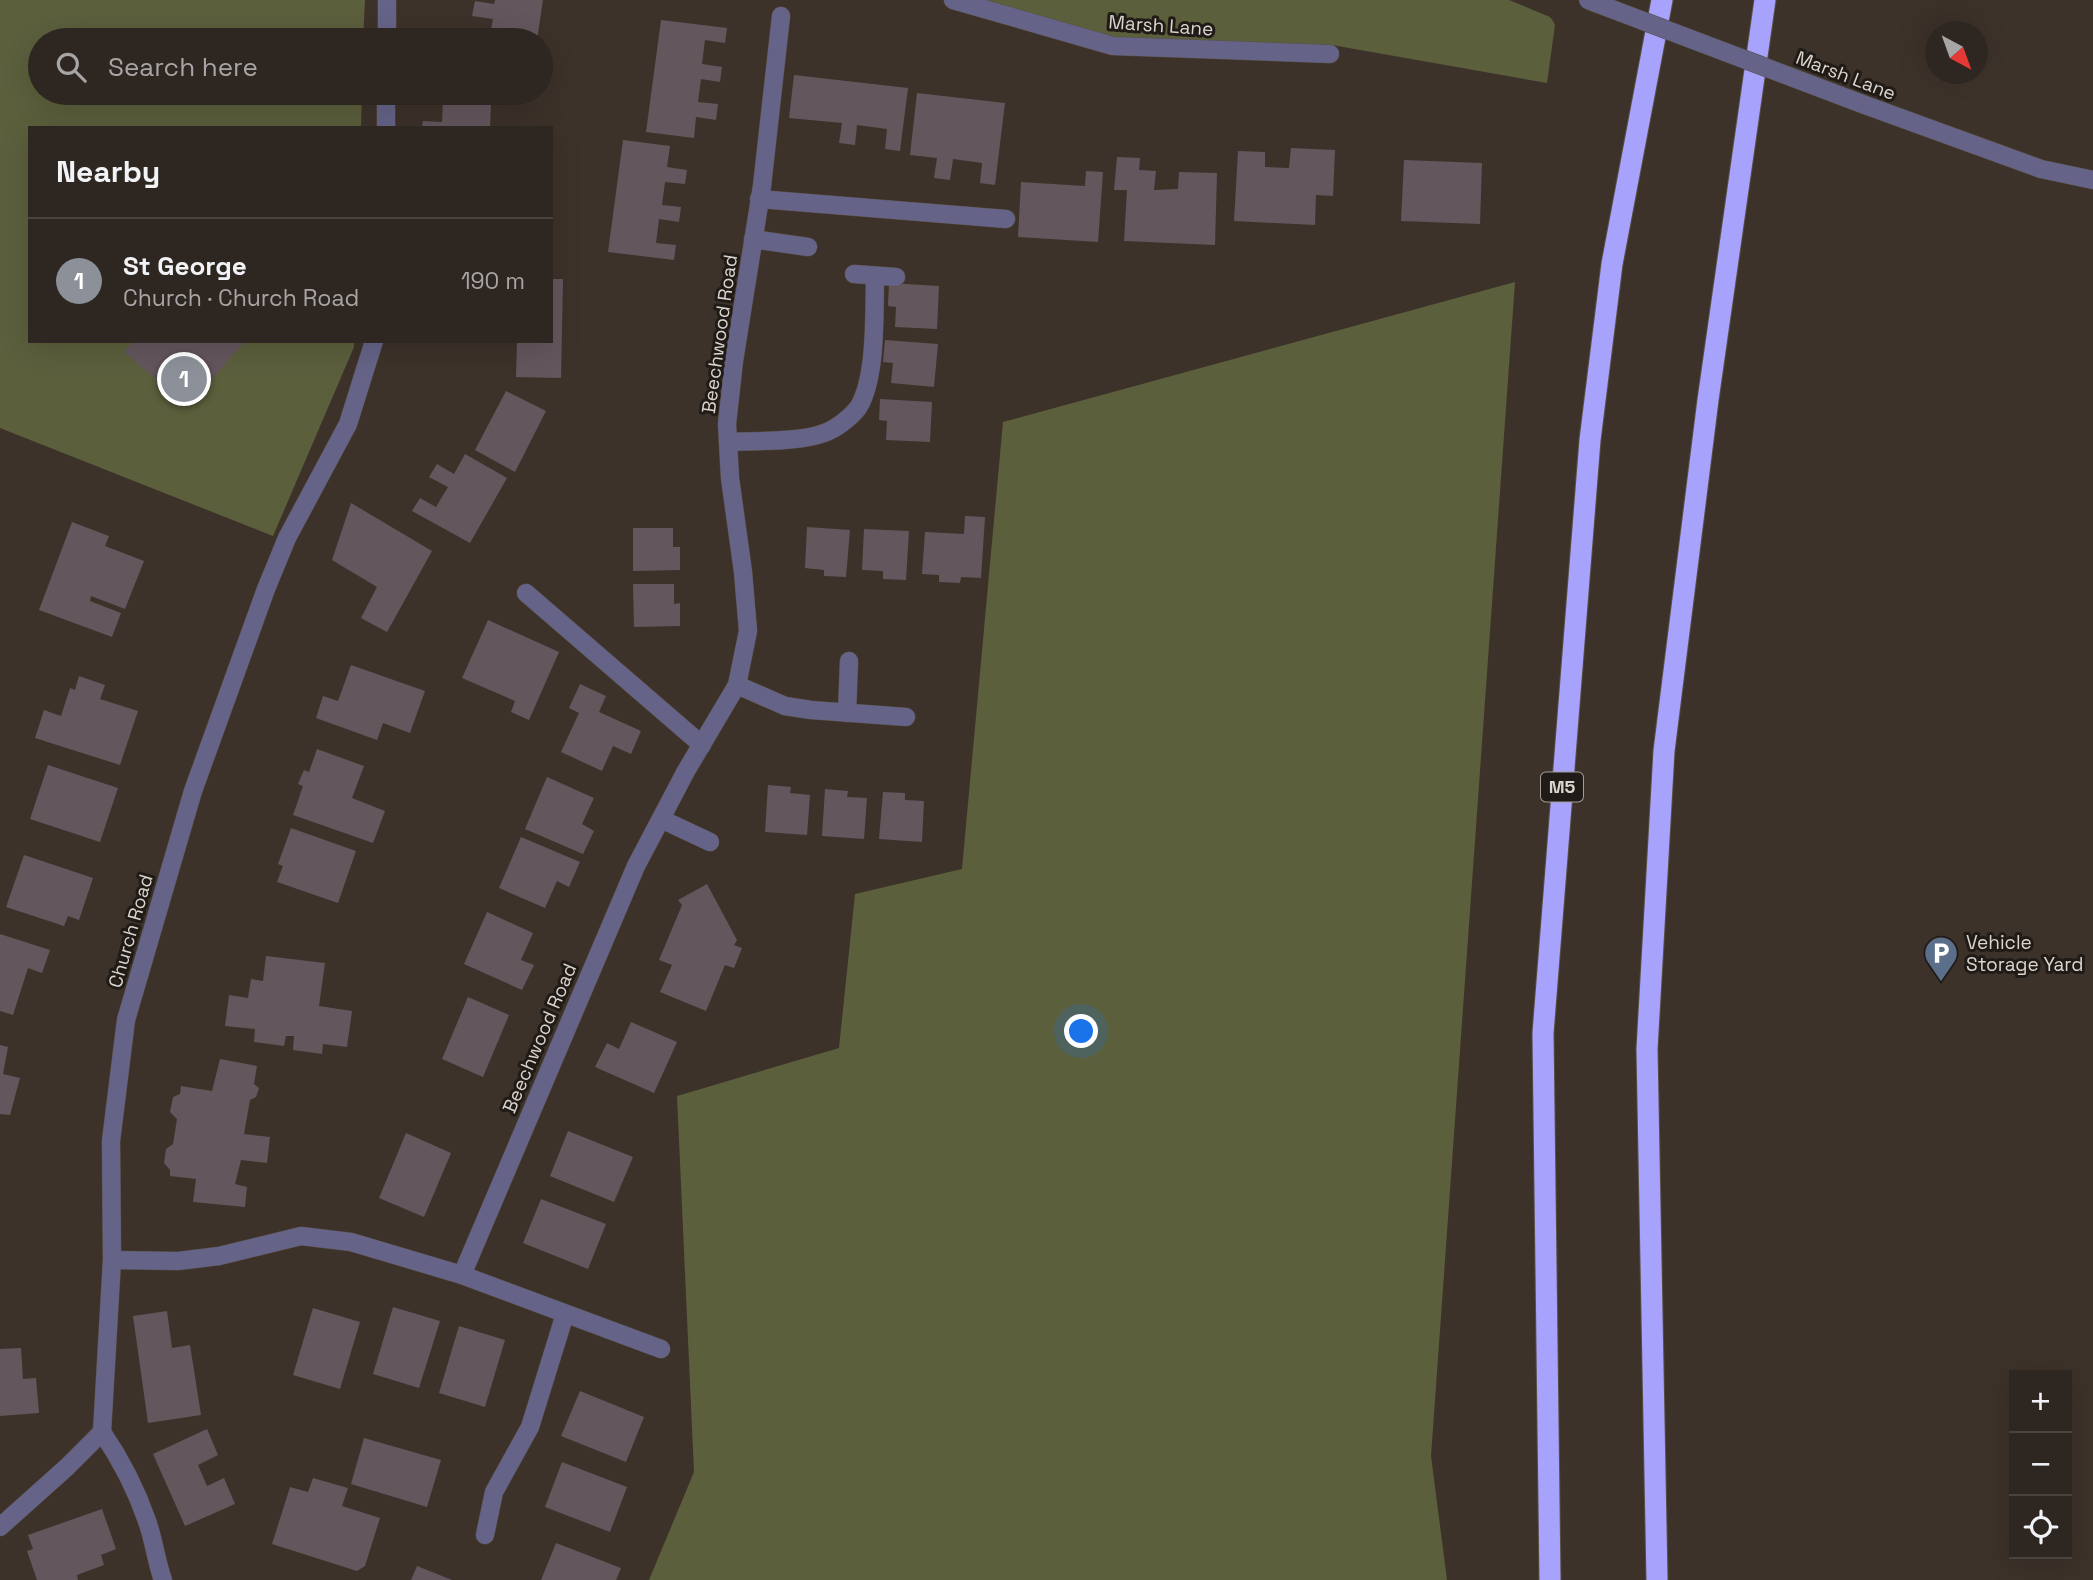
<!DOCTYPE html>
<html lang="en">
<head>
<meta charset="utf-8">
<style>
	body { margin:0; font-family:"Space Grotesk",sans-serif; background:#362e29; color:#f1f3f6 }
	.controls { position:absolute; right:21px; bottom:21px; display:grid; overflow:hidden; border-radius:0px; box-shadow:0 7px 28px #0002 }
	.controls button { width:63px; height:63px; display:grid; place-items:center; padding:0; border:0; border-bottom:2px solid #49433e; background:#2e2620; color:#f1f3f6; font:35px sans-serif }
	.compass { position:absolute; left:1925px; top:21px; width:63px; height:63px; border-radius:50%; background:#2e2620; box-shadow:0 7px 28px #0002; rotate:139deg }
	.you { position:absolute; left:1082px; top:1032px; width:24px; height:24px; margin:-18px; border:5px solid #fff; border-radius:50%; background:#1a73e8; box-shadow:0 0 0 10px #1a73e833 }
	.badge { display:grid; place-items:center; width:46px; height:46px; border-radius:50%; background:#8c9099; color:#fff; font-size:23px; font-weight:700 }
	.pin { position:absolute; translate:-50% -50%; border:4px solid #fff; box-shadow:0 2px 7px #0006 }
	.list { margin:0; padding:0; list-style:none }
	h2 { display:flex; justify-content:space-between; align-items:center; height:91px; margin:0; padding:0 28px; font-size:30px }
	h2 small { font-size:23px; font-weight:400; color:#a7a5a5 }
	.list li { display:grid; grid-template-columns:46px 1fr auto; gap:21px; align-items:center; box-sizing:border-box; height:126px; padding:0 28px; border-top:2px solid #49433e }
	.list b { display:block; font-size:26px; white-space:nowrap }
	.list p { margin:0; font-size:23px; white-space:nowrap; color:#a7a5a5 }
	.list em { font-size:23px; font-style:normal; color:#a7a5a5 }
	.icon { flex:none; width:38px; height:38px; fill:none; stroke:currentColor; stroke-width:2; stroke-linecap:round; stroke-linejoin:round }
	.map { position:relative; flex:none; width:2093px; height:1580px; overflow:hidden }
	.search { position:absolute; background:#2e2620; box-shadow:0 7px 28px #0002; left:28px; top:28px; width:525px; height:77px; display:flex; align-items:center; gap:18px; box-sizing:border-box; padding:0 24px; border-radius:38px; color:#a7a5a5; font-size:26px }
	.panel { position:absolute; background:#2e2620; box-shadow:0 7px 28px #0002; left:28px; top:126px; width:525px; height:217px; border-radius:0px }
	.map>svg:first-child { display:block }
	.green { fill:#5c5f3c }
	.building { fill:#64565d }
	.lines { fill:none; stroke-linecap:round; stroke-linejoin:round }
	.minor-casing { stroke:#594f48; stroke-width:19 }
	.highway-casing { stroke:#594f48; stroke-width:23 }
	.minor { stroke:#656488; stroke-width:18 }
	.highway { stroke:#a7a2fb; stroke-width:21 }
	.minor-bridge-casing { stroke:#594f48; stroke-width:19; stroke-linecap:butt }
	.minor-bridge { stroke:#656488; stroke-width:18 }
	.labels { text-anchor:middle; stroke-width:6; stroke-linejoin:round; paint-order:stroke }
	.shield { fill:#201b17; stroke:#a39d98; stroke-width:2 }
	.shield-label { font-size:18px; font-weight:bold; fill:#dbd5cf }
	.street-label { font-size:19px; fill:#dbd5cf; stroke:#201b17 }
	.poi-label { font-size:19px; fill:#dbd5cf; stroke:#201b17; text-anchor:start }
</style>
</head>
<body>
<div class="map">
<svg width="2093" height="1580" viewBox="0 0 2093 1580">
	<rect width="100%" height="100%" fill="#3d322a"/>
	<g class="green">
		<polygon points="0,0 365,0 363,40 40,40 40,93 362,93 361,128 30,128 30,341 354,341 354,347 273,536 0,428"/>
		<polygon points="982,0 1509,0 1550,17 1553,21 1555,25 1547,83 1332,45 1114,38"/>
		<polygon points="1515,282 1431,1456 1447,1580 649,1580 694,1472 677,1096 839,1048 855,894 962,869 1003,422"/>
	</g>
	<g class="building">
		<polygon points="495,0 543,0 537,40 489,40 493,19 472,16 475,1 494,4"/>
		<polygon points="661,20 727,28 725,43 705,40 702,64 722,67 720,82 701,79 698,102 718,104 716,120 696,117 694,138 646,132"/>
		<polygon points="794,75 908,88 900,151 885,149 887,129 857,125 855,145 839,143 842,123 789,118"/>
		<polygon points="477,93 529,93 527,102 477,94"/>
		<polygon points="917,93 1005,103 995,185 980,183 982,163 953,159 950,180 934,178 937,158 910,155"/>
		<polygon points="443,101 491,103 490,128 422,128 423,121 442,122"/>
		<polygon points="623,140 670,146 667,167 687,170 685,184 665,182 662,205 681,207 679,222 659,219 656,243 676,245 674,260 608,252"/>
		<polygon points="1291,148 1335,150 1333,196 1316,195 1315,225 1234,221 1238,151 1265,152 1265,167 1289,168"/>
		<polygon points="1117,157 1140,158 1139,170 1156,171 1154,190 1178,189 1179,172 1217,173 1215,245 1124,241 1127,190 1114,190"/>
		<polygon points="1404,160 1482,163 1480,224 1401,221"/>
		<polygon points="1086,171 1103,172 1098,242 1018,237 1021,182 1085,186"/>
		<polygon points="551,279 563,279 561,378 516,377 517,341 551,341"/>
		<polygon points="889,283 939,286 937,329 895,327 896,307 888,306"/>
		<polygon points="885,340 938,344 934,387 891,383 893,363 883,362"/>
		<polygon points="133,341 245,341 188,407 124,352"/>
		<polygon points="506,391 546,411 515,472 475,450"/>
		<polygon points="880,399 932,402 930,442 886,440 887,421 879,420"/>
		<polygon points="465,454 507,478 470,543 412,511 420,498 436,507 448,487 429,477 437,464 454,474"/>
		<polygon points="351,503 432,551 387,632 361,618 377,587 332,560"/>
		<polygon points="965,516 985,517 981,578 961,577 960,583 939,582 939,575 922,574 925,532 964,534"/>
		<polygon points="72,522 109,536 105,546 144,561 125,609 91,596 90,601 121,613 112,637 39,610"/>
		<polygon points="807,527 850,530 846,577 824,576 824,570 805,568"/>
		<polygon points="633,528 673,528 673,547 680,547 680,570 633,571"/>
		<polygon points="864,529 909,531 906,580 883,579 883,571 862,570"/>
		<polygon points="633,584 674,584 674,604 680,603 680,626 634,627"/>
		<polygon points="488,620 559,652 529,720 511,712 515,701 462,678"/>
		<polygon points="351,665 425,691 410,733 383,723 377,740 316,718 323,696 338,701"/>
		<polygon points="79,676 105,685 100,699 138,711 120,765 35,738 44,710 61,716 70,688 75,690"/>
		<polygon points="580,684 606,696 599,712 641,731 631,754 613,746 602,771 561,752 579,713 569,708"/>
		<polygon points="317,749 364,766 352,798 385,811 373,843 293,815 303,786 298,784 304,770 309,772"/>
		<polygon points="48,765 118,788 100,842 30,819"/>
		<polygon points="547,777 594,798 582,824 594,831 583,854 525,829"/>
		<polygon points="768,785 791,787 790,793 810,795 807,835 765,832"/>
		<polygon points="825,789 848,791 847,797 867,798 864,839 822,836"/>
		<polygon points="883,792 905,793 905,800 924,801 922,842 879,839"/>
		<polygon points="291,828 356,851 338,903 277,882 283,866 278,864"/>
		<polygon points="521,837 580,862 569,887 557,881 545,908 499,888"/>
		<polygon points="24,855 93,878 79,920 68,916 64,926 6,907"/>
		<polygon points="707,884 737,940 734,945 742,948 734,968 725,965 706,1011 660,992 672,965 659,960 682,905 678,900"/>
		<polygon points="487,912 533,933 521,960 534,965 522,990 464,964"/>
		<polygon points="0,934 50,950 42,973 28,968 13,1015 0,1011"/>
		<polygon points="266,956 325,963 319,1006 352,1011 347,1047 323,1044 322,1054 293,1050 294,1036 286,1036 284,1046 254,1042 255,1029 225,1026 229,995 248,998 251,979 263,981"/>
		<polygon points="468,997 509,1015 483,1077 442,1059"/>
		<polygon points="631,1022 677,1042 654,1093 595,1067 607,1043 619,1049"/>
		<polygon points="0,1045 8,1047 3,1074 20,1078 10,1115 0,1114"/>
		<polygon points="220,1059 257,1066 254,1084 259,1088 256,1097 250,1100 244,1134 270,1137 267,1163 241,1160 235,1184 247,1187 245,1207 193,1202 196,1179 170,1176 170,1170 164,1163 166,1149 173,1144 177,1119 170,1112 173,1097 180,1094 181,1086 212,1091"/>
		<polygon points="568,1131 633,1157 614,1202 550,1176"/>
		<polygon points="406,1133 451,1153 424,1217 379,1198"/>
		<polygon points="541,1199 606,1224 588,1269 523,1243"/>
		<polygon points="393,1307 440,1321 419,1388 373,1374"/>
		<polygon points="313,1308 360,1322 340,1389 293,1375"/>
		<polygon points="167,1311 172,1348 190,1345 201,1415 148,1423 133,1316"/>
		<polygon points="459,1326 505,1340 485,1407 439,1393"/>
		<polygon points="21,1348 23,1379 36,1378 39,1413 0,1416 0,1349"/>
		<polygon points="580,1391 644,1417 626,1462 561,1436"/>
		<polygon points="207,1429 218,1455 198,1465 207,1486 224,1478 235,1504 185,1526 153,1454"/>
		<polygon points="364,1438 441,1460 427,1507 351,1484"/>
		<polygon points="562,1462 627,1487 610,1532 545,1507"/>
		<polygon points="313,1478 348,1488 342,1506 380,1518 365,1566 357,1571 272,1544 290,1487 308,1492"/>
		<polygon points="102,1509 116,1549 101,1555 104,1565 77,1575 78,1580 37,1580 27,1551 33,1549 28,1535"/>
		<polygon points="556,1543 621,1568 616,1580 541,1580"/>
		<polygon points="417,1566 452,1580 411,1580"/>
	</g>
	<g class="lines">
		<g class="minor-casing">
			<g id="minor">
				<polyline points="387,0 387,40"/>
				<polyline points="953,0 1113,46 1330,54"/>
				<polyline points="1865,105 2041,169 2093,180"/>
				<polyline points="386,128 386,93"/>
				<polyline points="759,199 1006,219"/>
				<polyline points="753,239 808,247"/>
				<polyline points="854,274 896,277"/>
				<path d="M 728,442 C 753,441 802,442 824,433 C 836,429 850,418 858,408 C 877,378 874,312 875,276"/>
				<polyline points="526,593 702,745"/>
				<polyline points="737,685 785,706 811,710 906,717"/>
				<polyline points="847,713 849,661"/>
				<polyline points="661,819 710,842"/>
				<polyline points="112,1260 178,1261 219,1256 301,1236 351,1242 462,1275 661,1349"/>
				<polyline points="462,1275 636,866 686,771 737,685 748,631 743,572 730,478 727,424 734,361 762,186 781,16"/>
				<path d="M 102,1432 C 121,1460 136,1489 147,1521 C 154,1540 156,1561 163,1580"/>
				<polyline points="0,1527 67,1467 102,1432 112,1260 111,1141 126,1020 193,791 266,589 287,538 348,424 374,341"/>
				<polyline points="485,1535 494,1492 530,1427 565,1314"/>
			</g>
		</g>
		<g class="highway-casing">
			<g id="highway">
				<polyline points="1550,1580 1543,1033 1590,440 1612,264 1662,0"/>
				<polyline points="1657,1580 1647,1049 1664,751 1708,400 1765,0"/>
			</g>
		</g>
		<use href="#minor" class="minor"/>
		<use href="#highway" class="highway"/>
		<g class="minor-bridge-casing">
			<polyline id="minor-bridge" points="1588,0 1865,105"/>
		</g>
		<use href="#minor-bridge" class="minor-bridge"/>
	</g>
	<defs>
		<g id="parking-pin" transform="scale(1.75)"><path d="M0 17L-7.5 6A9.5 9.5 0 1 1 7.5 6Z" fill="#5c6f8a" stroke="#201b17"/><path d="M-3.5-5.5H1a3.5 3.5 0 0 1 0 7H-1V5.5H-3.5ZM-1-3.4V-.6H.8a1.4 1.4 0 0 0 0-2.8Z" fill="#fff"/></g>
	</defs>
	<g fill-rule="evenodd">
		<use href="#parking-pin" x="1941" y="953"/>
	</g>
	<g class="labels">
		<rect class="shield" x="1541" y="772.5" width="42" height="29" rx="5"/>
		<g class="shield-label">
			<text x="1562" y="793">M5</text>
		</g>
		<g class="street-label">
			<text transform="translate(1161 25) rotate(4)" y="7">Marsh Lane</text>
			<text transform="translate(1846 75) rotate(21)" y="7">Marsh Lane</text>
			<text transform="translate(719 334) rotate(-82)" y="7">Beechwood Road</text>
			<text transform="translate(130 931) rotate(-74)" y="7">Church Road</text>
			<text transform="translate(539 1038) rotate(-67)" y="7">Beechwood Road</text>
		</g>
		<g class="poi-label">
			<text x="1966" y="949">Vehicle<tspan x="1966" dy="22">Storage Yard</tspan></text>
		</g>
	</g>
</svg>
<div class="controls">
<button>+</button>
<button>−</button>
<button><svg class="icon" aria-label="locate" viewBox="0 0 24 24"><circle cx="12" cy="12" r="6"/><path d="M12 2v4M12 18v4M2 12h4M18 12h4"/></svg></button>
</div>
<svg class="compass" viewBox="-18 -18 36 36"><path d="M0-13l5 13h-10z" fill="#e53935"/><path d="M0 13l5-13h-10z" fill="#a7a5a5"/></svg>
<div class="you"></div>
<div class="pin badge" style="left:184px;top:379px">1</div>
<div class="search"><svg class="icon" aria-label="search" viewBox="0 0 24 24"><circle cx="10" cy="10" r="6"/><path d="M15 15l6 6"/></svg>Search here</div>
<section class="panel">
<h2>Nearby<small></small></h2>
<ul class="list">
<li><span class="badge">1</span><div><b>St George</b><p>Church · Church Road</p></div><em>190 m</em></li>
</ul>
</section>
</div>
</body>
</html>
